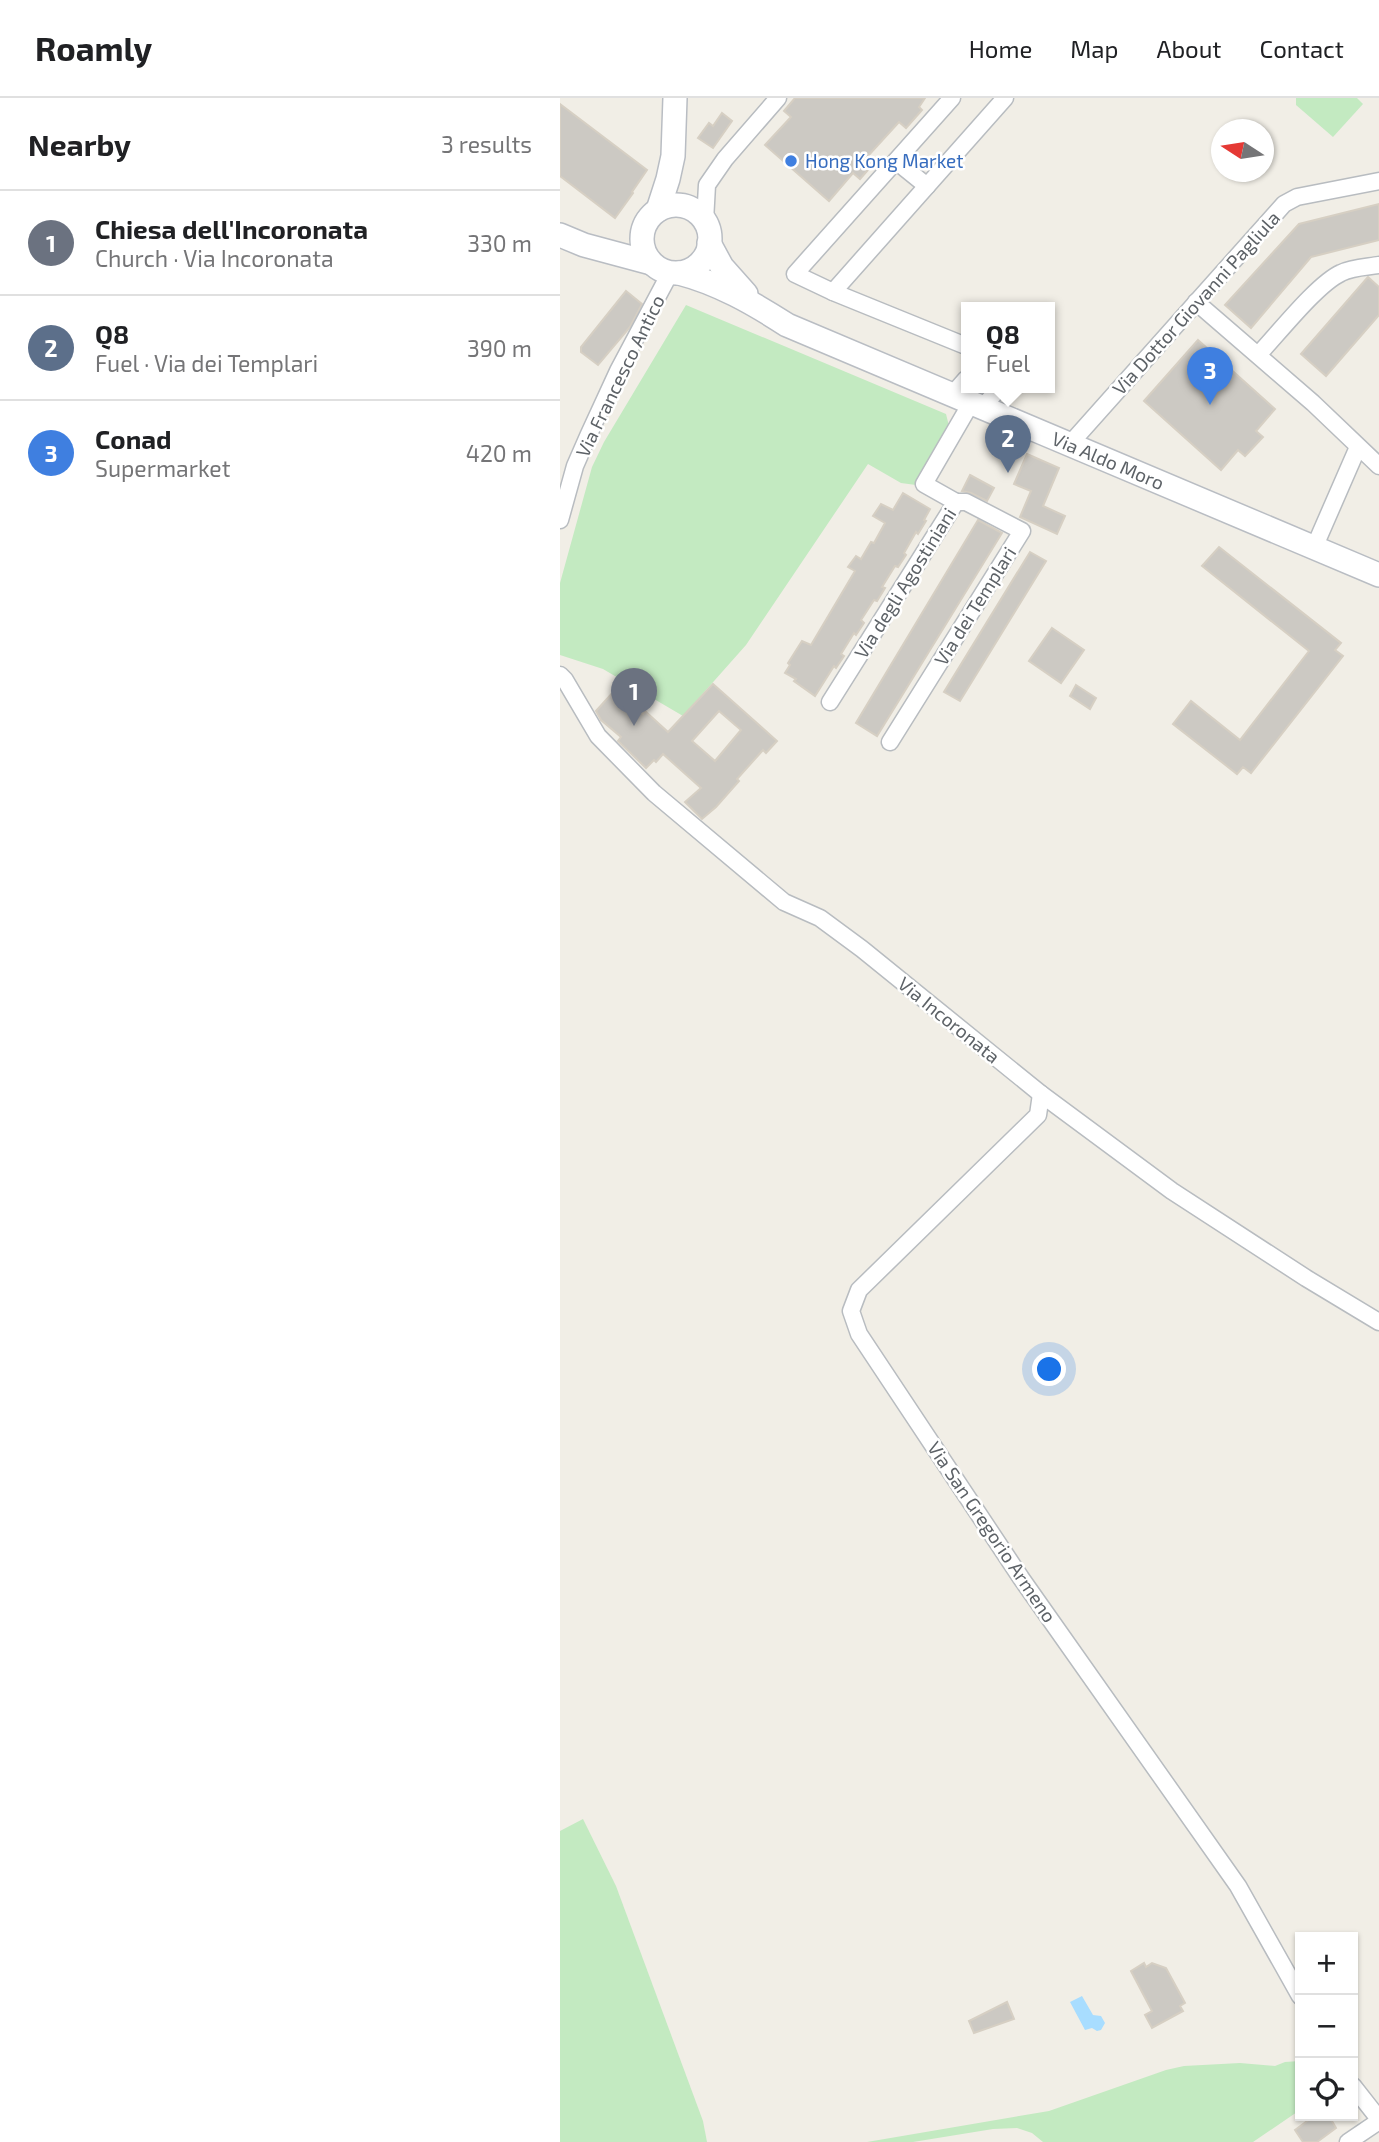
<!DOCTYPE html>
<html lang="en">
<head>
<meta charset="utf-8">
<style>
	body { margin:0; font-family:"Exo 2",sans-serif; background:#f2f2f2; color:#202124 }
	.controls { position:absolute; right:21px; bottom:21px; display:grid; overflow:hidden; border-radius:0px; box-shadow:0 2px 5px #0004 }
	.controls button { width:63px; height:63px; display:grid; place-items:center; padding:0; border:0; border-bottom:2px solid #e0e0e0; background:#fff; color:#202124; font:35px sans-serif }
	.compass { position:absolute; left:651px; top:21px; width:63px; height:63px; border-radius:50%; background:#fff; box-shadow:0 2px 5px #0004; rotate:282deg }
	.you { position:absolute; left:490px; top:1272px; width:24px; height:24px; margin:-18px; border:5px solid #fff; border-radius:50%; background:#1a73e8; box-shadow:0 0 0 10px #1a73e833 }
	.badge { display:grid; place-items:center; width:46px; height:46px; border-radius:50%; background:#7c3aed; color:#fff; font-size:23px; font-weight:700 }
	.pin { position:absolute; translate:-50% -58px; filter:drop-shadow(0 2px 4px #0008) }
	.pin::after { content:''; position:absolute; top:37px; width:24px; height:21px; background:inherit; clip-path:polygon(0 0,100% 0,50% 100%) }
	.popup { position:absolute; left:401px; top:204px; width:94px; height:91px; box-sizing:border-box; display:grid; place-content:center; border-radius:0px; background:#fff; filter:drop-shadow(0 2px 5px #0005); font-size:23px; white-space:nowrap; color:#757577 }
	.popup b { font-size:26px; color:#202124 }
	.popup::after { content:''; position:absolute; left:50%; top:100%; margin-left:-14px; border:14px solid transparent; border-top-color:#fff }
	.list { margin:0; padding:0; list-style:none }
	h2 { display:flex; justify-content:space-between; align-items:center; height:91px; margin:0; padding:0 28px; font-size:30px }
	h2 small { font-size:23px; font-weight:400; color:#757577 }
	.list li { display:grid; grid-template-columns:46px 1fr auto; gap:21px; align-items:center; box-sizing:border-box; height:105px; padding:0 28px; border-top:2px solid #e0e0e0 }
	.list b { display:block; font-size:26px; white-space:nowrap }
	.list p { margin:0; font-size:23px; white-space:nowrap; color:#757577 }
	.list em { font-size:23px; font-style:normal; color:#757577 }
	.icon { flex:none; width:38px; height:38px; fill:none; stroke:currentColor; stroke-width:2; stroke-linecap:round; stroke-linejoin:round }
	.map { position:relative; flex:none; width:819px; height:2044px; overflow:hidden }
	header { display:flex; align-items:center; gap:42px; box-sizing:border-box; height:98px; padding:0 35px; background:#fff; border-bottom:2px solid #e0e0e0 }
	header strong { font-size:33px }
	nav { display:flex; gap:38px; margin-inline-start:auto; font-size:24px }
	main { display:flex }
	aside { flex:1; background:#fff }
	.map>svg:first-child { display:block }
	.green { fill:#c3eac1 }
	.water { fill:#a8ddff }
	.building { fill:#ccc9c3; stroke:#d6cfc3; stroke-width:2; fill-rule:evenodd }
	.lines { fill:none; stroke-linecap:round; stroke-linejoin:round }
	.street-casing { stroke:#b8bcc0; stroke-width:19 }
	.secondary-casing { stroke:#b9bdc3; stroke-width:26 }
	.street { stroke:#fff; stroke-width:16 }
	.secondary { stroke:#fff; stroke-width:23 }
	.shop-dot { fill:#3f7fe0; stroke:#fff; stroke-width:2.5 }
	.labels { text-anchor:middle; stroke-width:5; stroke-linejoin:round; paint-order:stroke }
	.shop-label { font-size:19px; fill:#366cbe; stroke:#fff; text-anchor:start }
	.street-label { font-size:19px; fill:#5d6267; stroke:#fff }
</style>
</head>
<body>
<header>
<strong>Roamly</strong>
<nav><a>Home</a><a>Map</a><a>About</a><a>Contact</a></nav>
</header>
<main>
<aside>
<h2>Nearby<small>3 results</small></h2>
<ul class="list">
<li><span class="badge" style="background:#6b7280">1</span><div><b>Chiesa dell'Incoronata</b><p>Church · Via Incoronata</p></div><em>330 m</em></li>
<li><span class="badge" style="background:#5c6f8a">2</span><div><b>Q8</b><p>Fuel · Via dei Templari</p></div><em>390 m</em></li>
<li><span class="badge" style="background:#3f7fe0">3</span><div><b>Conad</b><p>Supermarket</p></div><em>420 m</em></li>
</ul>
</aside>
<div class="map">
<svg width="819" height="2044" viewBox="0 0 819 2044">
	<rect width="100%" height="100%" fill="#f1eee6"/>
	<g class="green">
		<polygon points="736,0 797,0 803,6 773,39 736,7"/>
		<polygon points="126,207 386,316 390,332 356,387 341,385 308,366 186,547 123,618 43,571 0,557 0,485 32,369 44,344"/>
		<polygon points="23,1721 56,1788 143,2023 147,2044 0,2044 0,1733"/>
		<polygon points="740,1963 740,2012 693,2044 483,2044 472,2035 457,2030 433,2031 353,2044 307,2044 489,2013 606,1972 624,1968 680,1965 715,1968 725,1964"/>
	</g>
	<polygon class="water" points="522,1898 533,1917 541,1918 545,1925 541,1932 537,1933 532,1930 525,1932 510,1904"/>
	<g class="building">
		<polygon points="235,0 365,0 359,9 362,12 346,30 339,24 307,59 314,65 300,81 293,75 269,103 205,47 231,19 224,13"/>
		<polygon points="0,6 87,72 72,94 73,95 55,120 0,78"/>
		<polygon points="162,15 172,23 153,50 138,40 149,25 153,28"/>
		<polygon points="819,106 819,142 751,159 691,230 665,207 739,126"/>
		<polygon points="808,179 819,189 819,217 766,278 741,256"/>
		<polygon points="66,193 82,206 70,229 38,267 21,254 21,249"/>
		<polygon points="638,242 715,311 696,333 703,339 685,358 678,352 661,372 584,303"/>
		<polygon points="467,356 499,370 483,408 505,418 497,436 460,419 471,393 454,386"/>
		<polygon points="410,377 434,390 427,403 411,395 402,393"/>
		<polygon points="343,395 370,411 364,422 366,423 358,436 356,434 344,455 346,457 338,469 335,468 322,489 325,490 317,503 314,502 301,522 304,525 296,537 294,535 281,556 284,558 276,570 274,568 255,598 234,583 236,581 225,575 230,567 228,565 242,543 251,547 295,473 288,469 296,458 301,461 311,444 314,445 325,425 313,418 321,406 333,412"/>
		<polygon points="418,422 442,435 317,638 296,625"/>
		<polygon points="659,449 781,545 775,552 783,558 691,675 683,669 677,676 613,626 631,603 680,642 749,553 642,468"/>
		<polygon points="470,454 486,463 400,603 384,594"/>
		<polygon points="492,530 524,552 501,585 469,563"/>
		<path d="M 153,586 L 217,643 L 206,655 L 203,652 L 177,681 L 179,683 L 156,709 L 142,721 L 125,704 L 141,690 L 103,656 L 96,664 L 94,662 L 86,670 L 58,643 L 61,639 L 41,622 L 36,613 L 54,593 L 83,616 L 85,613 L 108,634 ZM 159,613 L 181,632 L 155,663 L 132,643 Z"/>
		<polygon points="516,587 536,600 530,611 510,598"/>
		<polygon points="584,1865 586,1869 592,1865 606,1870 625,1905 620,1908 623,1913 592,1930 585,1917 592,1913 571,1873"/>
		<polygon points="447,1904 454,1921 414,1935 409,1923"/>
		<polygon points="754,2018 769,2018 776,2030 757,2044 743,2044 735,2032"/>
	</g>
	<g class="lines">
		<g class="street-casing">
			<g id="street">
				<polyline points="392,0 235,176 273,194 406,248"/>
				<polyline points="336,63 367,88"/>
				<polyline points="145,123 147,87 165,61 218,0"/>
				<polyline points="273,194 445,0"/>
				<polyline points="636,204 753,305 819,368"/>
				<path d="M 698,257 C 718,236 757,186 781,175 C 792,169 807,169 819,167"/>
				<polyline points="392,297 406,281"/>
				<polyline points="423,309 440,289"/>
				<polyline points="510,346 724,106 737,99 819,83"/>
				<polyline points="0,422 15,368 29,336 58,273 110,175"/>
				<polyline points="754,450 798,349"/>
				<polyline points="0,577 5,582 38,638 94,695 224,804 260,820 302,851 481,996 612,1093 746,1180 819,1224"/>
				<polyline points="270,604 396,404 364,386 411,305"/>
				<polyline points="330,644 462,433 406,404 396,404"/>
				<polyline points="481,996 478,1017 299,1192 291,1213 299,1236 461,1480 678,1788 740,1898"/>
				<polyline points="793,1988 819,2021"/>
				<polyline points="788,2044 819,2023"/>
			</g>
		</g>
		<g class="secondary-casing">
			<g id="secondary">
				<circle cx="116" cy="141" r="34"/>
				<polyline points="98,112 108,81 113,58 115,0"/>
				<polyline points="0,137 24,147 91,165"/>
				<polyline points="149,145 162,169 186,196"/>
				<path id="s1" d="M 119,175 C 158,185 193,205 227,227 L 819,477"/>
			</g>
		</g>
		<use href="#street" class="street"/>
		<use href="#secondary" class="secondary"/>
	</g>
	<circle class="shop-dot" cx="231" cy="63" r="7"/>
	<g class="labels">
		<g class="shop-label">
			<text x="245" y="70">Hong Kong Market</text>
		</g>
		<g class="street-label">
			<text transform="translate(636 205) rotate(-48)" y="7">Via Dottor Giovanni Pagliula</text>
			<text transform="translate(60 278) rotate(-64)" y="7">Via Francesco Antico</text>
			<text dy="7" stroke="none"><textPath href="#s1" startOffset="469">Via Aldo Moro</textPath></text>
			<text transform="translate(345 485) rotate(-58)" y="7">Via degli Agostiniani</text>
			<text transform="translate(415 508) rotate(-58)" y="7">Via dei Templari</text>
			<text transform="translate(389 922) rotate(39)" y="7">Via Incoronata</text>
			<text transform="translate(432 1434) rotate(56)" y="7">Via San Gregorio Armeno</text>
		</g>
	</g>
</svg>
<div class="controls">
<button>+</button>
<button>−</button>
<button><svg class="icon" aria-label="locate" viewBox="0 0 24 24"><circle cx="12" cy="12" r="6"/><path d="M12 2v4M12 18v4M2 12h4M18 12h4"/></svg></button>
</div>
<svg class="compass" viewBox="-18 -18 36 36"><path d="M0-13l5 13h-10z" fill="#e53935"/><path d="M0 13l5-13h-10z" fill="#757577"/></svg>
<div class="you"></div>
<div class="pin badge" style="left:74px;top:628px;background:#6b7280">1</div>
<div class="pin badge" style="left:448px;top:375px;background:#5c6f8a">2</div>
<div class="popup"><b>Q8</b>Fuel</div>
<div class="pin badge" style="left:650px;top:307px;background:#3f7fe0">3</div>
</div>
</main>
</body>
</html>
